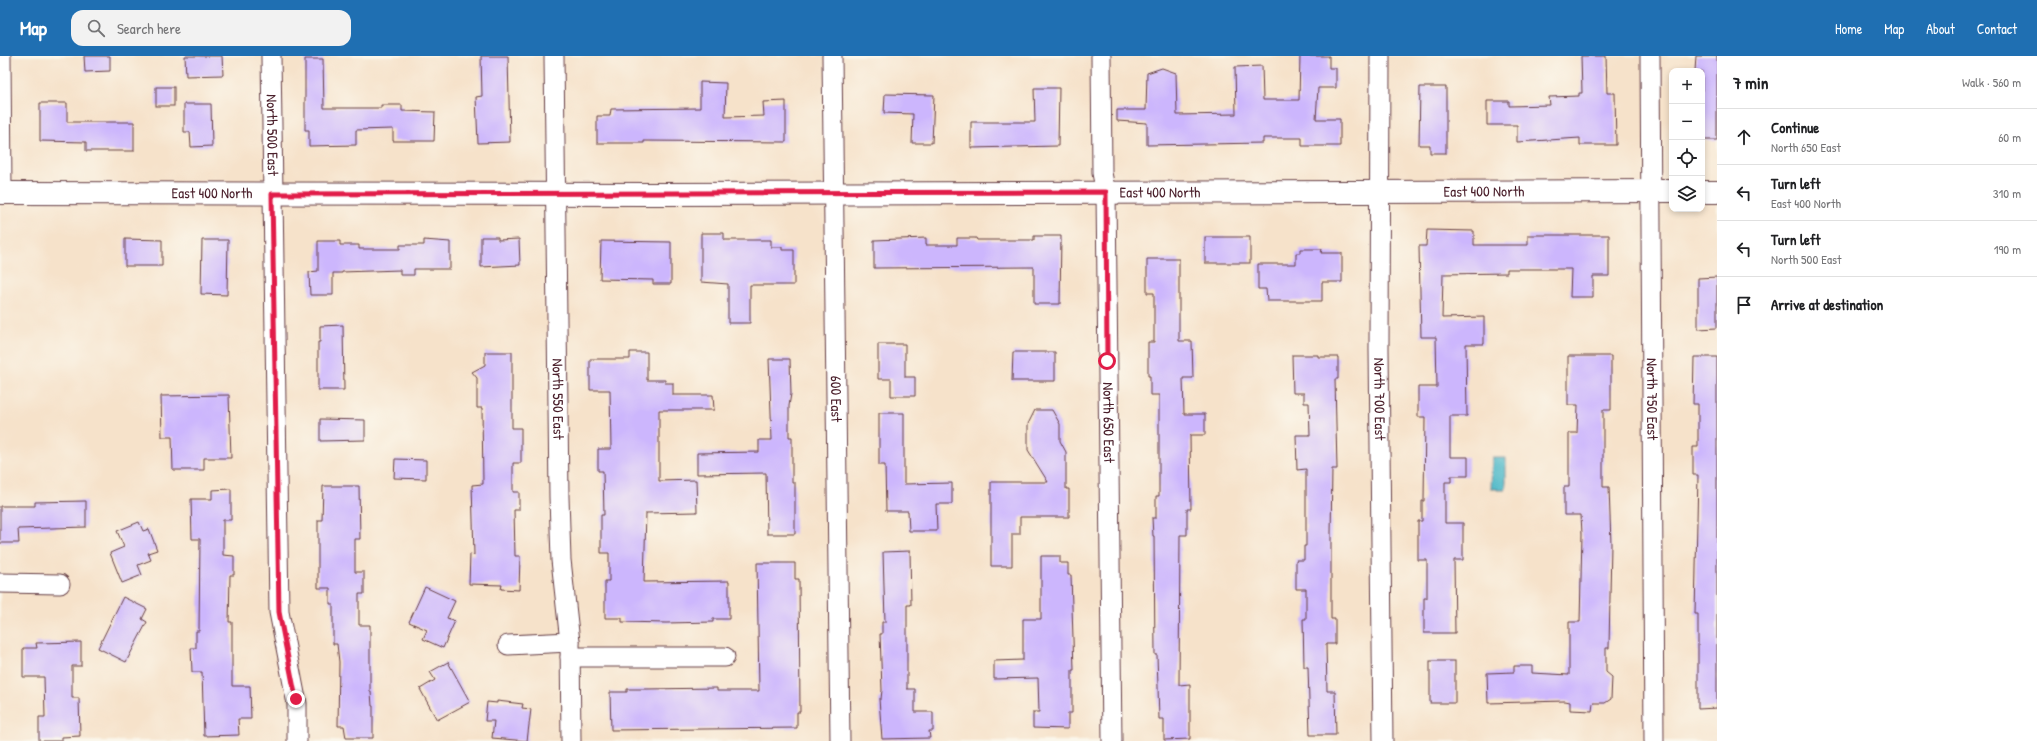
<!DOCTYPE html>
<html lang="en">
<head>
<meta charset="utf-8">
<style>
	body { margin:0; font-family:"Patrick Hand",sans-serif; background:#f2f2f2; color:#202124 }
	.controls { position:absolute; right:12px; top:12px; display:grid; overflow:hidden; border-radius:8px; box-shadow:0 2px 6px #0003 }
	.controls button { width:36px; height:36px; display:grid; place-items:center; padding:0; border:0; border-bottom:1px solid #e0e0e0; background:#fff; color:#202124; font:20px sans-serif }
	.stop { position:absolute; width:12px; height:12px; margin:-9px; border:3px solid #e11d48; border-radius:50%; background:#fff }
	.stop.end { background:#e11d48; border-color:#fff; box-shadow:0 1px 4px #0008 }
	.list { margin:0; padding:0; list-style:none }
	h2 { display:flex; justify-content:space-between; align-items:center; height:52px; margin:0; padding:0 16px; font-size:17px }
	h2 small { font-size:13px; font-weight:400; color:#757577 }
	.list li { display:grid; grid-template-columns:26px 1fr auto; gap:12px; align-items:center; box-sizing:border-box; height:56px; padding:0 16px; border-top:1px solid #e0e0e0 }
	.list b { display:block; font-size:15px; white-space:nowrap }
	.list p { margin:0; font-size:13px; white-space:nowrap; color:#757577 }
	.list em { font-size:13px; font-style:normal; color:#757577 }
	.icon { flex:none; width:22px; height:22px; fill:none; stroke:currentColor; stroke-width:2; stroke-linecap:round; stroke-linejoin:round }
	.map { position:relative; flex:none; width:1717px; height:685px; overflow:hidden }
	header { display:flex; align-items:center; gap:24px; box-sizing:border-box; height:56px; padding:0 20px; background:#1f6fb2; color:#fff }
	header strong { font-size:19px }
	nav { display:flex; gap:22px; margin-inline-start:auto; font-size:14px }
	.search { width:280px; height:36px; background:#f2f2f2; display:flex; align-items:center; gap:10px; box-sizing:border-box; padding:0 14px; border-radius:12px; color:#757577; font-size:15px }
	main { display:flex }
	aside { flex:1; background:#fff }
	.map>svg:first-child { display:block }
	.water { fill:#4cb8c8; stroke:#4b6c7a }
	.building { fill:#ccb6fd }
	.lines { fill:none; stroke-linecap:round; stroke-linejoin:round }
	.minor-casing { stroke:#643c43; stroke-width:21 }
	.secondary-casing { stroke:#643c43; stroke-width:24 }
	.minor { stroke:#fff; stroke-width:19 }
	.secondary { stroke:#fff; stroke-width:22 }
	.route { stroke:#e11d48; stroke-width:5 }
	.labels { text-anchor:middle; stroke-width:3.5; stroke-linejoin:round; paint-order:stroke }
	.street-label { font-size:15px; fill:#4a1f2b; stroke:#fbf7ec }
</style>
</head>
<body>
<header>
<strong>Map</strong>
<div class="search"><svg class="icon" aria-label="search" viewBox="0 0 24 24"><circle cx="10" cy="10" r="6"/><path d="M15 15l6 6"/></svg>Search here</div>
<nav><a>Home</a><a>Map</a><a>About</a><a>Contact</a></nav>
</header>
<main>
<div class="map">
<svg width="1717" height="685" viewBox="0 0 1717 685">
	<rect width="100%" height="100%" fill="#fbf7ec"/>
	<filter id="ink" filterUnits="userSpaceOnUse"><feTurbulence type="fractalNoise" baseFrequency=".025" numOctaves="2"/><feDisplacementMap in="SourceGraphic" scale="8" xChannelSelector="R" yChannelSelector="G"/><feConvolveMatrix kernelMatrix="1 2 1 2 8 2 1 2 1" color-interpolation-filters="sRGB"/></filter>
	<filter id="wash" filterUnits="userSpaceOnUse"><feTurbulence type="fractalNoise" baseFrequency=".012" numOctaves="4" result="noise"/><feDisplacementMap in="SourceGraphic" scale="16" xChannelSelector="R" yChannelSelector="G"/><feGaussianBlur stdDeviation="0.9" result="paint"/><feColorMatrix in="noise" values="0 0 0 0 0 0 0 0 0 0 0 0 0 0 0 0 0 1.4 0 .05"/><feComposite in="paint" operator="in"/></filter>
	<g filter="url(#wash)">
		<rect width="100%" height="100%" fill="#f6e2ca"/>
		<polygon class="water" points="1492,402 1506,402 1506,433 1491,433"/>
		<g id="blocks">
			<g class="building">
				<polygon points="84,0 110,0 110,15 85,16"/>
				<polygon points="185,0 222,0 223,19 186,20"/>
				<polygon points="481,0 508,0 510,86 478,87 476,41 482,40"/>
				<polygon points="1300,0 1329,0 1329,12 1336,12 1336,32 1318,32 1316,63 1340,63 1340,90 1302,90 1302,82 1263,82 1263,87 1147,89 1147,67 1117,65 1117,54 1146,54 1147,17 1162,12 1176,17 1177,59 1236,58 1235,11 1262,10 1263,44 1299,44"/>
				<polygon points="1581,0 1606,0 1607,37 1615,37 1616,89 1580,89 1580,82 1517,86 1517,69 1487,69 1487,45 1509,45 1509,50 1550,49 1549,41 1579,40 1579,37 1582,37"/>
				<polygon points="1696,0 1717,0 1717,84 1702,84 1702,15 1695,15"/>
				<polygon points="305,3 323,3 324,52 381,52 381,49 402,49 402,55 435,56 434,85 393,85 393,73 356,74 356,89 309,90 309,74 305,74"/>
				<polygon points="700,26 726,27 725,61 764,60 763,46 786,45 786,86 644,85 644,87 597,87 597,60 610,60 611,53 700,52"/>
				<rect x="156" y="31" width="18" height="19"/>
				<polygon points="1420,31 1446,31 1446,97 1430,97 1430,89 1419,89"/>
				<polygon points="1034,32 1059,32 1058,90 971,92 971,66 1035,66"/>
				<polygon points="885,38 934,39 932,87 912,87 913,58 884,57"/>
				<polygon points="40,47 67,47 67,66 134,66 134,95 86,95 86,86 40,85"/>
				<polygon points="184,48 211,48 212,90 191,91 190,76 184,76"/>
				<polygon points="1427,174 1474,175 1474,189 1528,189 1528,179 1609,179 1609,220 1593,220 1593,241 1570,241 1571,213 1507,213 1507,217 1443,218 1442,262 1484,261 1484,288 1466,288 1467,360 1450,360 1450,401 1468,401 1468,420 1451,420 1451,426 1445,426 1445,467 1463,467 1463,504 1454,504 1455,577 1424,577 1424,542 1427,542 1427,504 1418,504 1418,465 1422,465 1422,445 1424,445 1425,361 1418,361 1418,331 1437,331 1436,281 1421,281 1419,190 1426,190"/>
				<polygon points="701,177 724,177 724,184 771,184 771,191 782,191 782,194 794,194 794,229 750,229 750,267 728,267 728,228 701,226"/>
				<polygon points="1034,180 1061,180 1060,248 1034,248 1034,211 874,212 874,184 926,182 926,189 957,189 957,182 976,182 977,184 1034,184"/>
				<polygon points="481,181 498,181 498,184 519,183 520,209 481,211"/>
				<rect x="1205" y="181" width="45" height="26"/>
				<polygon points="125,183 162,184 162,210 125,210"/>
				<polygon points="202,184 228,184 227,239 201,238"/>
				<polygon points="424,184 450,186 450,213 414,213 414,219 400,219 400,214 342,216 342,217 333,217 333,239 310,239 309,216 318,215 318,185 340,185 340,189 359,189 359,193 400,193 400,189 424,189"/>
				<polygon points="601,185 671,186 671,228 653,228 653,224 600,223"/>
				<polygon points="1300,193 1322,193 1321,197 1342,197 1342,226 1322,226 1322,245 1267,245 1266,233 1258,233 1258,208 1296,208 1296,197 1300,197"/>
				<polygon points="1147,203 1179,203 1179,285 1192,285 1193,322 1183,322 1184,358 1205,358 1205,379 1190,379 1191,453 1187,453 1187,479 1180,479 1179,629 1190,628 1190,683 1164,684 1164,663 1159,663 1157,599 1155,599 1154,480 1153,480 1152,462 1156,462 1156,440 1159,440 1159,339 1150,339 1150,320 1148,320 1148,286 1154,286 1154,237 1147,237"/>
				<polygon points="1717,221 1717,272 1698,273 1698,222"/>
				<polygon points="343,269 344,334 318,334 318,286 320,286 320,270"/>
				<polygon points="878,288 905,288 905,321 915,321 915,340 891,340 891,323 878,323"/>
				<polygon points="485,296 512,296 512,372 521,372 521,407 513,407 513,436 519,436 519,454 514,454 515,500 520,500 519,534 501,533 502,529 469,528 470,498 474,499 472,429 483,428 482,352 477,352 477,322 472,316 485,309"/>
				<polygon points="630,296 647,296 647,324 665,324 665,327 673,327 673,339 713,339 714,354 659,354 659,425 696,424 697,456 646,457 644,526 729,525 729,563 713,563 713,566 666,567 622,566 622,562 605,562 605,525 609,525 609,497 601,497 601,459 604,459 603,415 598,415 598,393 611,393 610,334 590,334 590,303 630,303"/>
				<polygon points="1013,296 1055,296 1055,325 1012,325"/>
				<polygon points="1292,299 1318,299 1318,301 1338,301 1338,323 1335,323 1337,413 1332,413 1331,479 1331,563 1335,563 1335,588 1326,588 1327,635 1335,635 1336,679 1310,679 1308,611 1304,611 1303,563 1306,563 1306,533 1296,533 1296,504 1304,504 1304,490 1306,490 1306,413 1297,414 1296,379 1310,379 1309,347 1304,347 1304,337 1293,337"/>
				<polygon points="1568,300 1611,300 1611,354 1603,354 1603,431 1609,431 1611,488 1609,592 1606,592 1606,616 1612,621 1611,643 1605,647 1593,647 1592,655 1570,654 1570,646 1565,645 1488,647 1487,617 1514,616 1514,610 1532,610 1532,617 1569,619 1569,566 1580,566 1582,478 1581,459 1564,459 1564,431 1569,431 1569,377 1577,377 1578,349 1568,349"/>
				<polygon points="1694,301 1717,301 1717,652 1698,653 1698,558 1695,558 1698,419 1693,419 1693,391 1698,391 1698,348 1693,348"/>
				<polygon points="769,303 790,303 791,338 789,350 789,381 792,381 792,427 795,427 795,478 767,478 766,417 697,418 697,397 759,396 759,384 772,384"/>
				<polygon points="229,339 231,402 204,402 204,414 173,414 172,381 162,381 161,340"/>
				<polygon points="1035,354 1052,354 1060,368 1060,385 1066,396 1066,433 1069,433 1069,461 1020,461 1020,478 1012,478 1012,510 991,510 991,426 1048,426 1028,394 1028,368"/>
				<polygon points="879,357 904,357 904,428 952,427 952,448 936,448 937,475 909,475 908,455 886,455 885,409 879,409"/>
				<polygon points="320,363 365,364 365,384 320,385"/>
				<polygon points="395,403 426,404 426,423 394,422"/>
				<polygon points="323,430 359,430 360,483 355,483 355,516 364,516 364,538 359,538 359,569 370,569 370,636 371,636 372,650 373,650 373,682 346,682 344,670 338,670 339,606 337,588 333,588 333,548 330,548 330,532 318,532 318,464 322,464"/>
				<polygon points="231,433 231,464 223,464 223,499 234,500 234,519 230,519 229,566 232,566 232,630 250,630 251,663 238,663 239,679 204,680 202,616 192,616 191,592 196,592 196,575 199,575 200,483 192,483 191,443 212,443 212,434"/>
				<polygon points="86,445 86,471 18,473 19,487 0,487 0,450 35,450 35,446"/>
				<polygon points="139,466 143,475 149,473 157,494 148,497 151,504 138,509 142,519 122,527 110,497 124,491 117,475"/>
				<polygon points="910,495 911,549 907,549 907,633 915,633 915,656 933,656 933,675 929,675 930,682 882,683 879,643 881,643 882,634 880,578 882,578 882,566 885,566 883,496"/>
				<polygon points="1041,500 1060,500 1060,507 1068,507 1068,519 1071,519 1074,614 1072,614 1072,657 1068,657 1068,673 1033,672 1033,656 1039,656 1038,622 994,623 994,605 1023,604 1023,563 1041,563"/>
				<polygon points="757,507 795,507 795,523 799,523 800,656 797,656 797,672 611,674 610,636 627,636 627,633 646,633 717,632 717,635 759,635"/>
				<polygon points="425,531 455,545 447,562 455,565 443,592 423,583 427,574 409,566"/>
				<polygon points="123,541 147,553 142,563 147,566 126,606 98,592"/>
				<polygon points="81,586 81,610 72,610 72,642 79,642 80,680 62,681 62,685 39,685 39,661 45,661 44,621 23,621 23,592 37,592 36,587"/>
				<rect x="1430" y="605" width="25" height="42"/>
				<polygon points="448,606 470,646 437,664 420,633 435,624 430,616"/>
				<polygon points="497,645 523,648 522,652 531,653 527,685 492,682 494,665 485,665 487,646 497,647"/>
			</g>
		</g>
	</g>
	<g filter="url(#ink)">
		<use href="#blocks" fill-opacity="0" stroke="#643c43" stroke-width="1"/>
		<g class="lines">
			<g class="minor-casing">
				<g id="minor">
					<polyline points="1,0 2,137"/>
					<path id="s1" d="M 271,0 L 279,556 L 297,648 L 297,685"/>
					<path id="s2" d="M 554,0 L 559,441 L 561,504 L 570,586 L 571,685"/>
					<path id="s3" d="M 832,0 L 840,685"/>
					<path id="s4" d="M 1101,0 L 1102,117 L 1106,137 L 1112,685"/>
					<path id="s5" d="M 1380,0 L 1379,293 L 1383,685"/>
					<path id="s6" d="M 1650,0 L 1654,685"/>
					<polyline points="0,527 60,528"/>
					<polyline points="508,589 570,586"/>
					<polyline points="570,601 725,601"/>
				</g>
			</g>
			<g class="secondary-casing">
				<g id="secondary">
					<polyline points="1702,136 1717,136"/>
					<path id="s7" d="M 0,137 L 656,138 L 1672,135"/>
				</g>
			</g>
			<use href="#minor" class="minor"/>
			<use href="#secondary" class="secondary"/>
		</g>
	</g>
	<g class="lines" filter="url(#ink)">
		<polyline class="route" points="296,643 279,556 272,138 1106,136 1107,305"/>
	</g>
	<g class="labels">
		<g class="street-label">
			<text dy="5" stroke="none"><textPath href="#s1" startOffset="79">North 500 East</textPath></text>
			<text dy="5" stroke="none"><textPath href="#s7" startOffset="1484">East 400 North</textPath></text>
			<text dy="5" stroke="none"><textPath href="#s7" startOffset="1160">East 400 North</textPath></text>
			<text dy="5" stroke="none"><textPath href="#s7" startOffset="212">East 400 North</textPath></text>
			<text dy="5" stroke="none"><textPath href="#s3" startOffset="343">600 East</textPath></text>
			<text dy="5" stroke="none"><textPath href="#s6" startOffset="343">North 750 East</textPath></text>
			<text dy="5" stroke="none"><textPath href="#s2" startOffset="343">North 550 East</textPath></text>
			<text dy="5" stroke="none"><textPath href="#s5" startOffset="343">North 700 East</textPath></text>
			<text dy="5" stroke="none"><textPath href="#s4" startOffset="367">North 650 East</textPath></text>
		</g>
	</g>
</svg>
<div class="controls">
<button>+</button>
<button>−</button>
<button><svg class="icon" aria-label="locate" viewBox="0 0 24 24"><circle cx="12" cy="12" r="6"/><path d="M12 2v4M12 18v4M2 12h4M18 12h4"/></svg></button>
<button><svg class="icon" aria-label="layers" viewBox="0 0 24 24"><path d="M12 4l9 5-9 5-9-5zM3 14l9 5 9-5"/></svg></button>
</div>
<div class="stop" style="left:1107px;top:305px"></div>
<div class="stop end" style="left:296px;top:643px"></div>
</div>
<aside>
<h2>7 min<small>Walk · 560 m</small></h2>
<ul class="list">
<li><svg class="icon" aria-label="ahead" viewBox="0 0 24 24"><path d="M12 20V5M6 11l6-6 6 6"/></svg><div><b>Continue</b><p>North 650 East</p></div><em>60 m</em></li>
<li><svg class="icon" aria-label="left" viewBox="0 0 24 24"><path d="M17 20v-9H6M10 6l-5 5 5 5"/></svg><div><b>Turn left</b><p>East 400 North</p></div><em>310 m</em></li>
<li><svg class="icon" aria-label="left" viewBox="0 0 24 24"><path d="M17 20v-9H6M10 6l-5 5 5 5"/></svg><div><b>Turn left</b><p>North 500 East</p></div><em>190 m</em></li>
<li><svg class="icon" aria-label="arrive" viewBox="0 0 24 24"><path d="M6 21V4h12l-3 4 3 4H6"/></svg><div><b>Arrive at destination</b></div></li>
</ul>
</aside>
</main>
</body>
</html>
